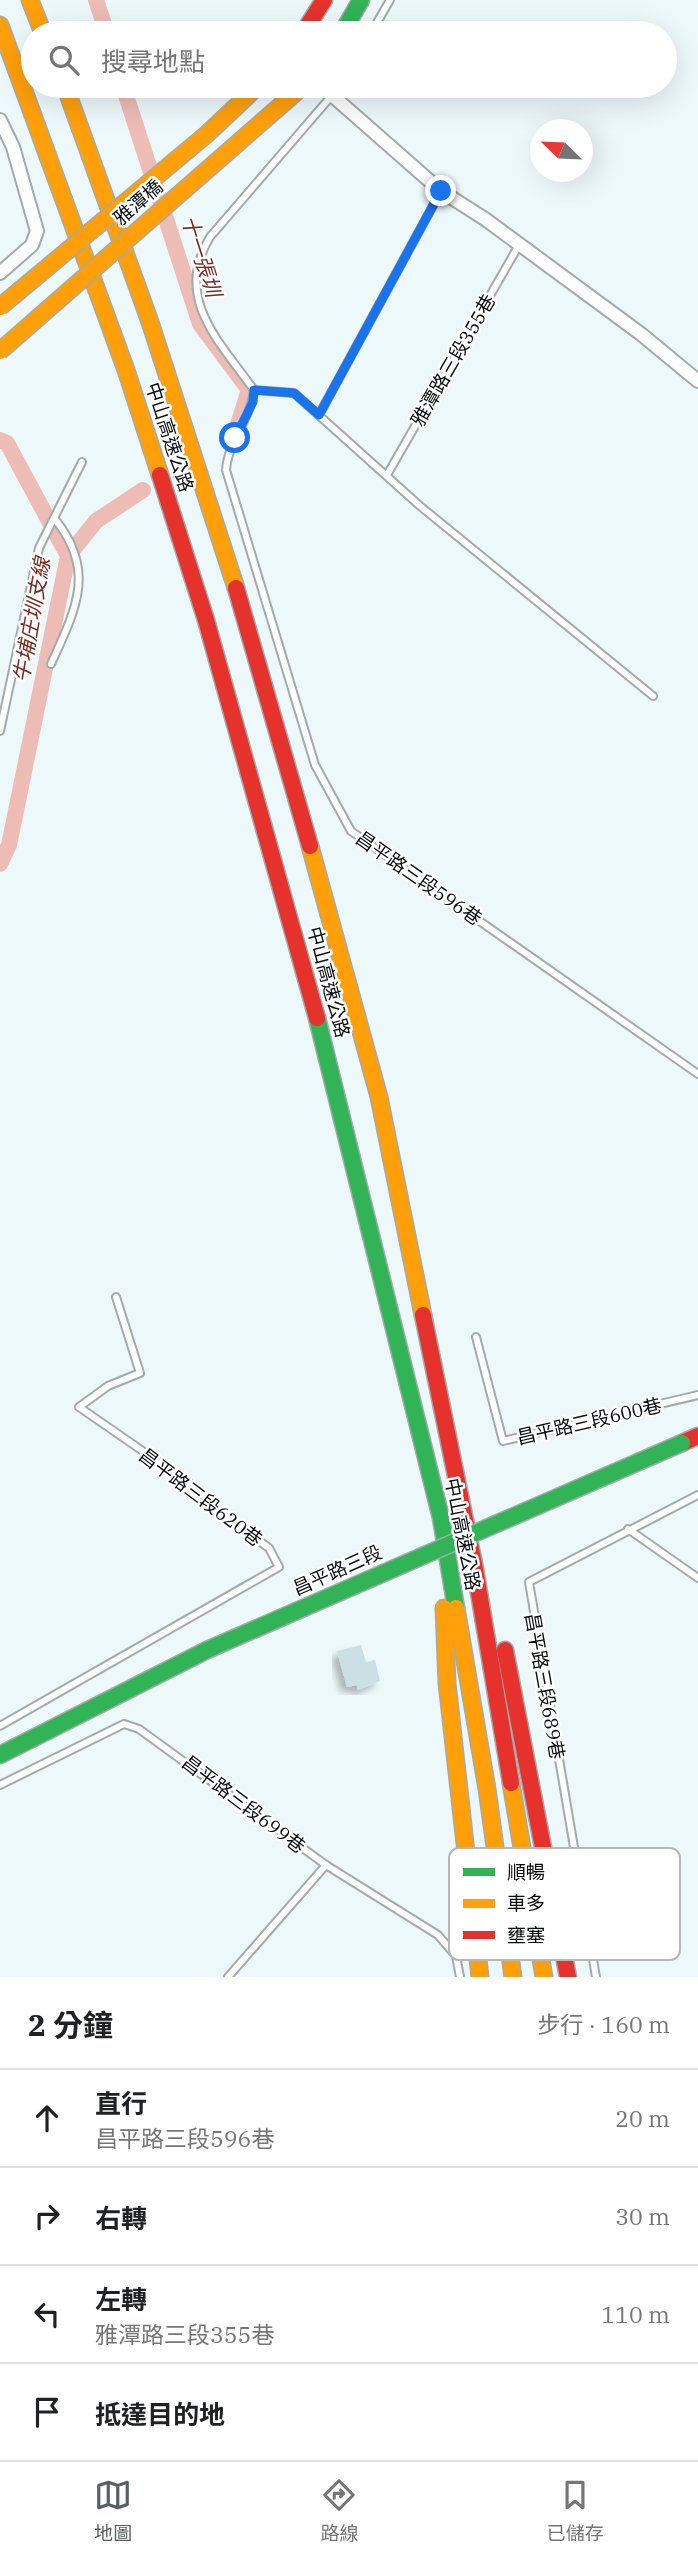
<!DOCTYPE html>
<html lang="zh-TW">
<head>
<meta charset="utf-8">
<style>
	body { margin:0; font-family:"IBM Plex Serif","Noto Sans TC",serif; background:#f6f6f6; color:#202124 }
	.compass { position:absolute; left:530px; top:119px; width:63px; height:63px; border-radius:50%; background:#fff; box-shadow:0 7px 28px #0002; rotate:293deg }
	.stop { position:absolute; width:21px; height:21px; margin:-16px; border:5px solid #1a73e8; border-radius:50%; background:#fff }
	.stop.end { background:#1a73e8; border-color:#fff; box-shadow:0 2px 7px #0008 }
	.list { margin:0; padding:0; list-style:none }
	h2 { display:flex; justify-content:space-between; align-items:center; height:91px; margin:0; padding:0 28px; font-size:30px }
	h2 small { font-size:23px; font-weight:400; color:#757577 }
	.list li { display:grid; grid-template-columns:46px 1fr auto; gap:21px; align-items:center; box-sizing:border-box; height:98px; padding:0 28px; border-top:2px solid #e0e0e0 }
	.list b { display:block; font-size:26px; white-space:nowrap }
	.list p { margin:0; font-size:23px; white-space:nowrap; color:#757577 }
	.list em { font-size:23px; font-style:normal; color:#757577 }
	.icon { flex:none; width:38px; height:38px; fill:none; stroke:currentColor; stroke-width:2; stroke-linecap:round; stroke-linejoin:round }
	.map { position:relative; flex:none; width:698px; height:1977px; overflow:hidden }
	.search { position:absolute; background:#fff; box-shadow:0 7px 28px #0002; left:21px; right:21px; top:21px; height:77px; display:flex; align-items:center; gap:18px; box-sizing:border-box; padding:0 24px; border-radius:38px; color:#757577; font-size:26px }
	.sheet { height:483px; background:#fff }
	nav { display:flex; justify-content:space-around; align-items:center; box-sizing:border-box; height:98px; border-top:2px solid #e0e0e0; background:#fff; font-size:19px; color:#757577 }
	nav a { display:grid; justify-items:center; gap:4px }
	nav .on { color:#575f61 }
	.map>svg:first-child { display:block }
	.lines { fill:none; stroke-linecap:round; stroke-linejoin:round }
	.canal { stroke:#ecbcb5; stroke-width:16 }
	.building { fill:#cae0e4; filter:url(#shadow) }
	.lane-casing { stroke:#a2aaac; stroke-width:10 }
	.street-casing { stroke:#a2aaac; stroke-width:16 }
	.fast-casing { stroke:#a2aaac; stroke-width:19 }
	.slow-casing { stroke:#a2aaac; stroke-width:19 }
	.jam-casing { stroke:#a2aaac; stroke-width:19 }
	.lane { stroke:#fcfefe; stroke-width:6 }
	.street { stroke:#fcfefe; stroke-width:12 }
	.fast { stroke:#30b455; stroke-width:16 }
	.slow { stroke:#ff9f0a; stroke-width:16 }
	.jam { stroke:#e5322d; stroke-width:16 }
	.fast-bridge-casing { stroke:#a2aaac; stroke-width:19; stroke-linecap:butt }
	.slow-bridge-casing { stroke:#a2aaac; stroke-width:19; stroke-linecap:butt }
	.fast-bridge { stroke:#30b455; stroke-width:16 }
	.slow-bridge { stroke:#ff9f0a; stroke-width:16 }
	.route { stroke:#1a73e8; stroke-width:9 }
	.labels { text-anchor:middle; stroke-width:5; stroke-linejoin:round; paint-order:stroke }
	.street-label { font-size:19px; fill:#060d0e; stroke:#fff }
	.water-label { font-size:21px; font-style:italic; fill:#7d2a21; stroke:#fff }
	.key { fill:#fff; stroke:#b4b6b7; stroke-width:2 }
	.key-label { font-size:19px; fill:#060d0e }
</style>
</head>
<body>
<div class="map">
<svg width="698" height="1977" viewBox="0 0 698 1977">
	<defs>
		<filter id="shadow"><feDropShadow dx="-6" dy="6" stdDeviation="3.5" flood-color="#0004"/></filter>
	</defs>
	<rect width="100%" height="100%" fill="#edf8fa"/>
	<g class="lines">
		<g class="canal">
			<polyline points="96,0 107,33"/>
			<polyline points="123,86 200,324 249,390 237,428"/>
			<polyline points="0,440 7,443 68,556 9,845 0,864"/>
			<polyline points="68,556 96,521 143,490"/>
		</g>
	</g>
	<polygon class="building" points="361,1645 366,1662 375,1660 380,1681 358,1690 357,1685 347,1687 337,1651"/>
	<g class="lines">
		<g class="lane-casing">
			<g id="lane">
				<polyline points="371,33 390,0"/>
				<path d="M 340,86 L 210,237 C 173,298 219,341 254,390 L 294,393 L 420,506 L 653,696"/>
				<path d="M 254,390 C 251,419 228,441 226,470 L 315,765 L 351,831 L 698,1074"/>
				<polyline points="319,415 441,191"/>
				<polyline points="387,475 519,245"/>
				<path d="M 51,664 C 76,609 97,570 54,518"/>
				<polyline points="0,731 39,548 82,462"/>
				<polyline points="476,1337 503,1441 698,1395"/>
				<polyline points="628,1529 698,1578"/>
				<polyline points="0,1726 279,1567 269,1548 209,1505 199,1490 79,1407 108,1386 140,1373 116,1297"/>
				<polyline points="0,1785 124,1724 139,1729 326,1865 438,1935 456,1956 460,1977"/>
				<polyline points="228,1977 326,1865"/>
				<polyline points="596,1977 529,1582 698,1495"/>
			</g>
		</g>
		<g class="street-casing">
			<g id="street">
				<polyline points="334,97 441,191 485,219 641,334 698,381"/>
				<polyline points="0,120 13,147 37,231 32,245 0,273"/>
			</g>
		</g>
		<g class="fast-casing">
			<g id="fast">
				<polyline points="342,33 361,0"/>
				<polyline points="317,1018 441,1518 456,1608"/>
				<polyline points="0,1755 207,1650"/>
			</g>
		</g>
		<g class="slow-casing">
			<g id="slow">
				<polyline points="30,0 43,33"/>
				<polyline points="0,25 126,370 160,475"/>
				<polyline points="65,86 150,322 236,588"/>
				<polyline points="310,846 379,1097 423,1315"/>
				<polyline points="444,1608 447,1683 480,1977"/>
				<polyline points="456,1608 487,1789 513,1977"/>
				<polyline points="511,1783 544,1977"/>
			</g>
		</g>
		<g class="jam-casing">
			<g id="jam">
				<polyline points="303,33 324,0"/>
				<polyline points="160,475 206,620 317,1018"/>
				<polyline points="236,588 310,846"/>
				<polyline points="423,1315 475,1569 511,1783"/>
				<polyline points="682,1443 698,1436"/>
				<polyline points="505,1650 568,1977"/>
			</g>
		</g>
		<use href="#lane" class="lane"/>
		<use href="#street" class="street"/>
		<use href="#fast" class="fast"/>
		<use href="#slow" class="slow"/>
		<use href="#jam" class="jam"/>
		<g class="fast-bridge-casing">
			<polyline id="fast-bridge" points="207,1650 682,1443"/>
		</g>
		<g class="slow-bridge-casing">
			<g id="slow-bridge">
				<polyline points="0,307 207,134 258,86"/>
				<polyline points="0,351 303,86"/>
			</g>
		</g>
		<use href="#fast-bridge" class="fast-bridge"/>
		<use href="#slow-bridge" class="slow-bridge"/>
	</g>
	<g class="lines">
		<polyline class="route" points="235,438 253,402 254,390 294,393 319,415 441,191"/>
	</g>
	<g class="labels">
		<g class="street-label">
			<text transform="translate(138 202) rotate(-41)" y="7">雅潭橋</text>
			<text transform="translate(453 360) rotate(-60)" y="7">雅潭路三段355巷</text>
			<text transform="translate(170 437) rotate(72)" y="7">中山高速公路</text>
			<text transform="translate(419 878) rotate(35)" y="7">昌平路三段596巷</text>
			<text transform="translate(329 982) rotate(75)" y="7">中山高速公路</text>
			<text transform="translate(589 1421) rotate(-13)" y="7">昌平路三段600巷</text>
			<text transform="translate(201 1497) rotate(37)" y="7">昌平路三段620巷</text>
			<text transform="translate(463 1534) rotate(79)" y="7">中山高速公路</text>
			<text transform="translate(337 1570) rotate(-24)" y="7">昌平路三段</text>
			<text transform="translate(545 1686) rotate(80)" y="7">昌平路三段689巷</text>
			<text transform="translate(244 1804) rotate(37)" y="7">昌平路三段699巷</text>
		</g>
		<g class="water-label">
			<text transform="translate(201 256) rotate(72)" y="7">十一張圳</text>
			<text transform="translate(32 620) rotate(-80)" y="7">牛埔庄圳支線</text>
		</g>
	</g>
	<rect x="449" y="1848" width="231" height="112" rx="10" class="key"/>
	<rect x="463" y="1868" width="32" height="8" fill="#30b455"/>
	<rect x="463" y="1899" width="32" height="9" fill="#ff9f0a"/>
	<rect x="463" y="1931" width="32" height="8" fill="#e5322d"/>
	<g class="key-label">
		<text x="507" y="1879">順暢</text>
		<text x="507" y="1910">車多</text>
		<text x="507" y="1942">壅塞</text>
	</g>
</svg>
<svg class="compass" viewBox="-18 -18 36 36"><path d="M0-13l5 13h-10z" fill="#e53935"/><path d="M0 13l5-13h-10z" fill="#757577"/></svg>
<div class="stop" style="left:235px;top:438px"></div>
<div class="stop end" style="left:441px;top:191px"></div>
<div class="search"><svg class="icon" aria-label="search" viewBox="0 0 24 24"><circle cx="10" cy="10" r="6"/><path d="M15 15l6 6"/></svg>搜尋地點</div>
</div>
<section class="sheet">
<h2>2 分鐘<small>步行 · 160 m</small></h2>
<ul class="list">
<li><svg class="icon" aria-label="ahead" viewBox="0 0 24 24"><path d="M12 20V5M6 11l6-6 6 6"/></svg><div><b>直行</b><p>昌平路三段596巷</p></div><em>20 m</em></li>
<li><svg class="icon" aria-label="right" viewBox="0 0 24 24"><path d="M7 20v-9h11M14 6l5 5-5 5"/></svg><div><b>右轉</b></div><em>30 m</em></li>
<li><svg class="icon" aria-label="left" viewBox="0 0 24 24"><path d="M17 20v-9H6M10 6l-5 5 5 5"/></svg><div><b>左轉</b><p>雅潭路三段355巷</p></div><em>110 m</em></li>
<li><svg class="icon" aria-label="arrive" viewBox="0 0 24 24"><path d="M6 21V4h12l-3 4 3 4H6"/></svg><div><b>抵達目的地</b></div></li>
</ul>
</section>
<nav>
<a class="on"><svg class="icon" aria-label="map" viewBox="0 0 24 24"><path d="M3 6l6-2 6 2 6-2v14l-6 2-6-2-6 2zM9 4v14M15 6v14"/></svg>地圖</a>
<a><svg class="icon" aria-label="directions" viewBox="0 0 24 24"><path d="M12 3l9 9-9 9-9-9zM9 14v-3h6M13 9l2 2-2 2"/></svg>路線</a>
<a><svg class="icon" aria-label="saved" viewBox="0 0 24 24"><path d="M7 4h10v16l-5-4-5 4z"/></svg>已儲存</a>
</nav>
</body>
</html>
